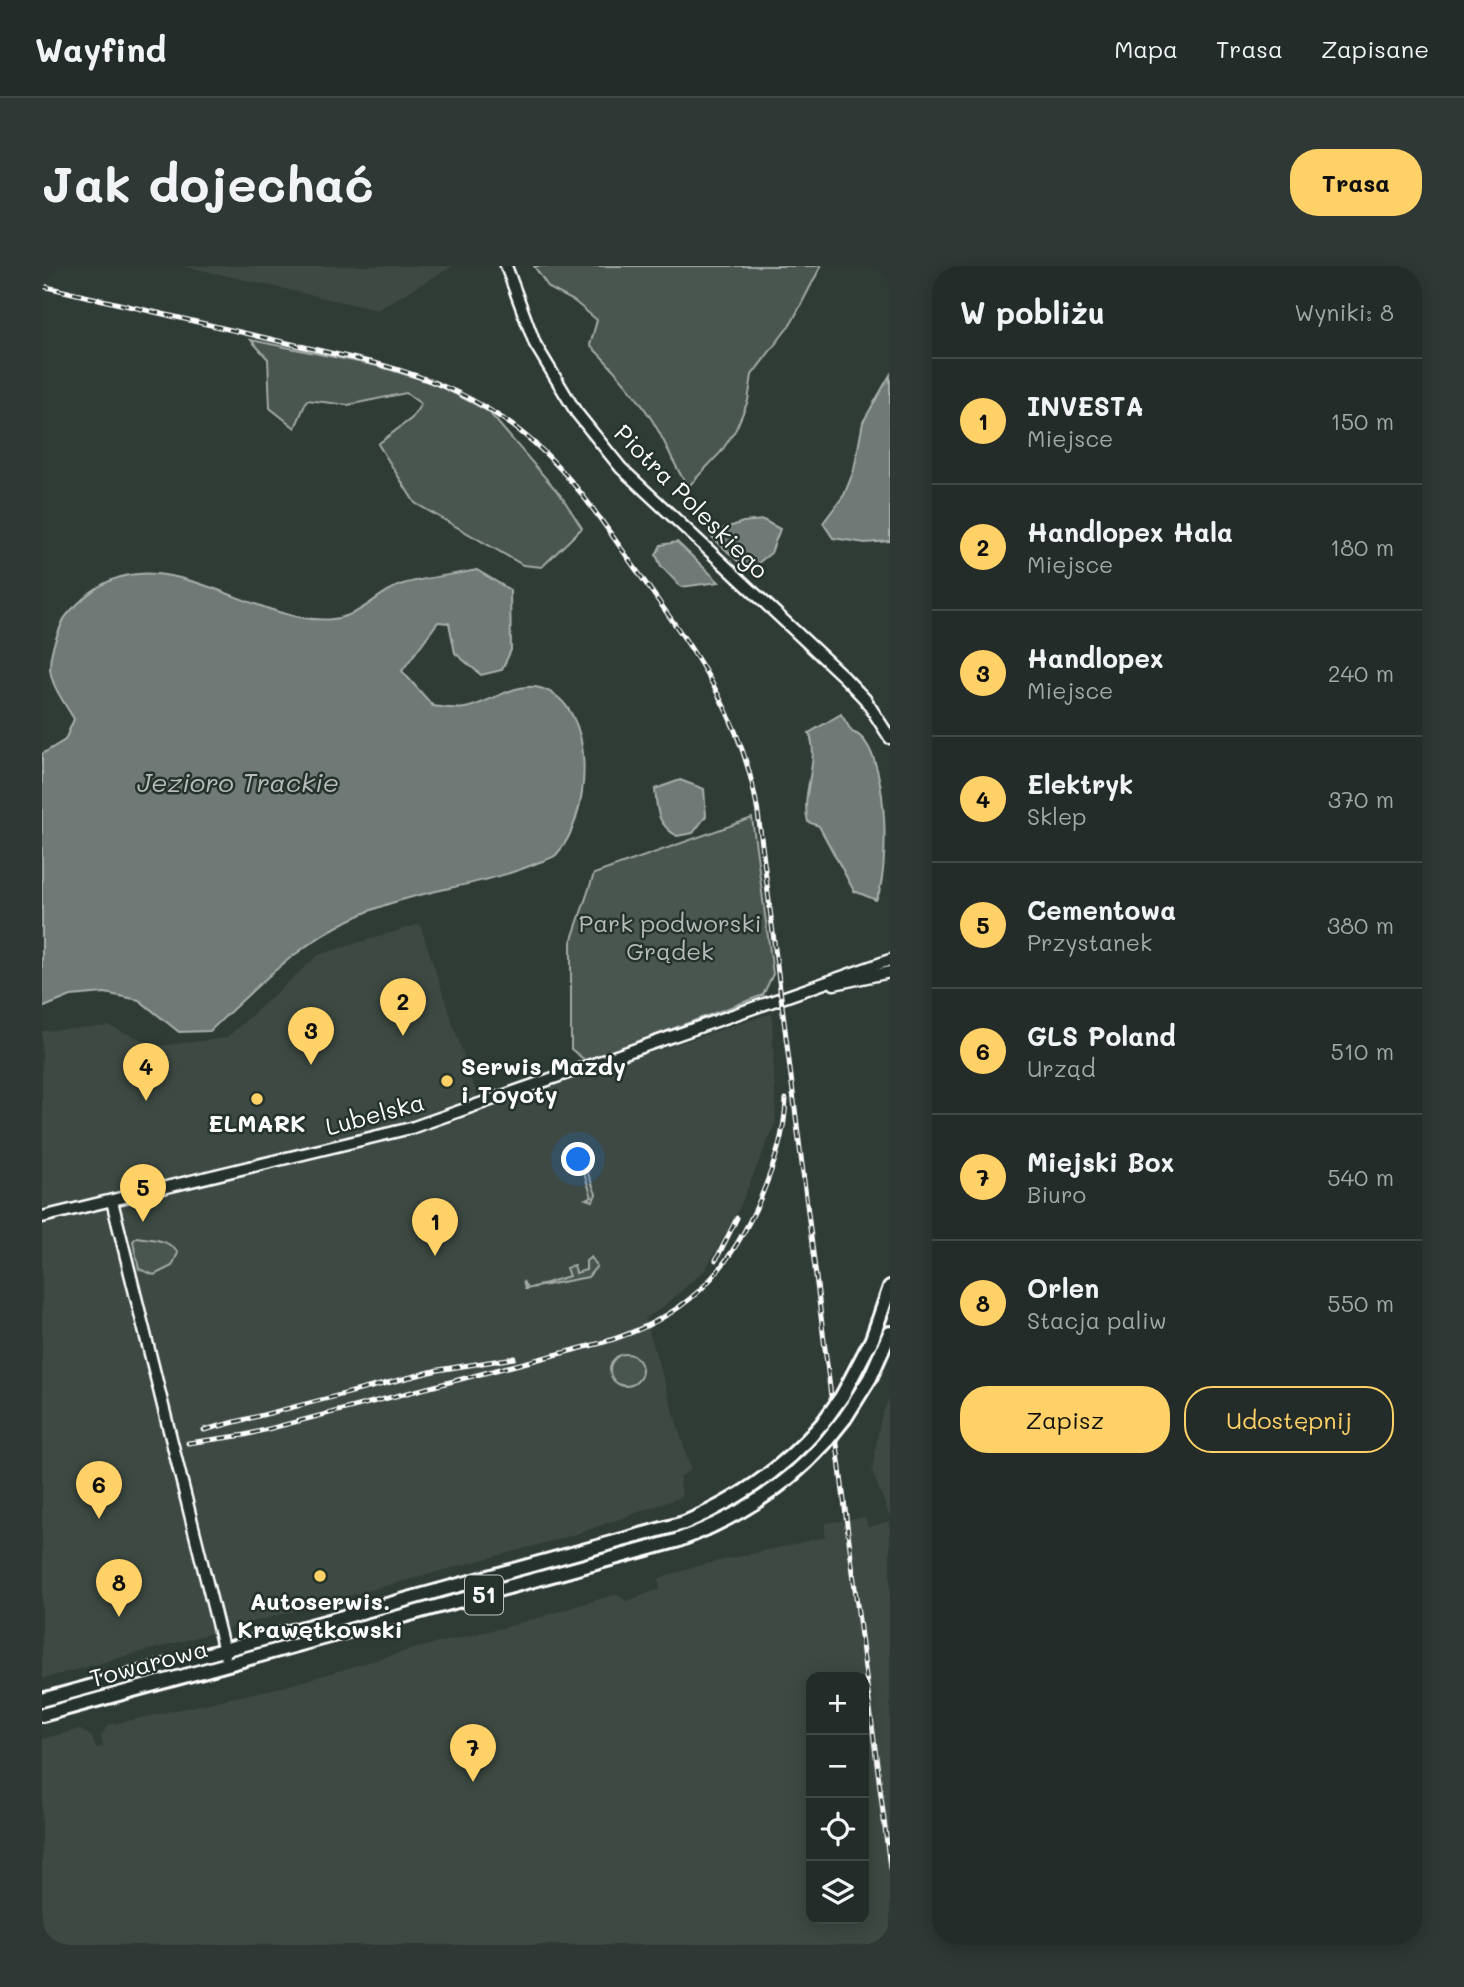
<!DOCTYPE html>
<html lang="pl">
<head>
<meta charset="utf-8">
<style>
	body { margin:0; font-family:Mali,sans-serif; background:#2f3834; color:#f1f3f6 }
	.controls { position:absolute; right:21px; bottom:21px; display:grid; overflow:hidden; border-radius:14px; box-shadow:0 4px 18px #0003 }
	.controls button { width:63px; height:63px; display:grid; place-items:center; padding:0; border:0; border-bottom:2px solid #404845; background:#232c28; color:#f1f3f6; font:35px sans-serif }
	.you { position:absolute; left:537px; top:894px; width:24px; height:24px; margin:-18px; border:5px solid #fff; border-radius:50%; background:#1a73e8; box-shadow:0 0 0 10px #1a73e833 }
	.badge { display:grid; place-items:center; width:46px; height:46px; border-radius:50%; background:#ffd166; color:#111; font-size:23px; font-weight:700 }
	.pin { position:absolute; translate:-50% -58px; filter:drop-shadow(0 2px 4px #0008) }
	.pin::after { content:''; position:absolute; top:37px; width:24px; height:21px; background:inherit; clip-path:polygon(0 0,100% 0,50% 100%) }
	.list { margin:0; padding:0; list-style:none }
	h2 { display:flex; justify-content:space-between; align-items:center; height:91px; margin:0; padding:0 28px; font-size:30px }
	h2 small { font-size:23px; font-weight:400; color:#a3a7a8 }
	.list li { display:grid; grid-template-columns:46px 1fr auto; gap:21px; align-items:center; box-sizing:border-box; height:126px; padding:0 28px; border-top:2px solid #404845 }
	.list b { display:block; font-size:26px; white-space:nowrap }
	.list p { margin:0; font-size:23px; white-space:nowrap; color:#a3a7a8 }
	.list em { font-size:23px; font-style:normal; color:#a3a7a8 }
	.actions { display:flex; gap:14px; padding:21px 28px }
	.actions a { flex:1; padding:16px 0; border:2px solid #ffd166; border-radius:28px; text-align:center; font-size:24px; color:#ffd166 }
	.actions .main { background:#ffd166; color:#111 }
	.icon { flex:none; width:38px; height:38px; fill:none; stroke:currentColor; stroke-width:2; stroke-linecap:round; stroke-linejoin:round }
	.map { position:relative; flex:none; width:848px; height:1679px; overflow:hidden; border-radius:28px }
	header { display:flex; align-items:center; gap:42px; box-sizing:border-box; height:98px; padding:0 35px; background:#232c28; border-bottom:2px solid #404845 }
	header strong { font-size:33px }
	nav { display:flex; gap:38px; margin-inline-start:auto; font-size:24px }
	.intro { display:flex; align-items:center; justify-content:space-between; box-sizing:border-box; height:168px; padding:0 42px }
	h1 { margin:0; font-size:49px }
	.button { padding:18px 32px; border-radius:28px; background:#ffd166; color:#111; font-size:24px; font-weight:700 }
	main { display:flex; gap:42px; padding:0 42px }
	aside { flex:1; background:#232c28; border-radius:28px; box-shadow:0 4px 18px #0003 }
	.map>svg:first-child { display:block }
	.built { fill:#3c4842; fill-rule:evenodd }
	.green { fill:#4a544f; stroke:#a4aaa7; stroke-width:2 }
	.water { fill:#707975; stroke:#a9afac; stroke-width:2 }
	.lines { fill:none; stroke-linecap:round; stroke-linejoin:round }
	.minor-casing { stroke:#fff; stroke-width:15 }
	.major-casing { stroke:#fff; stroke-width:18 }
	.minor { stroke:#26332d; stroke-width:10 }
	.major { stroke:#26332d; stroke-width:12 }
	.rail-casing { stroke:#fff; stroke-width:5 }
	.rail { stroke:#26332d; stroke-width:2.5; stroke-dasharray:8; stroke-linecap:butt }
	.major-bridge-casing { stroke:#fff; stroke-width:18; stroke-linecap:butt }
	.major-bridge { stroke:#26332d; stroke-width:12 }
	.poi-dot { fill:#ffd166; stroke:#26332d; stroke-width:2.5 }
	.labels { text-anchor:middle; stroke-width:5; stroke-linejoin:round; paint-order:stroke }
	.shield { fill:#26332d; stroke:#bec2c0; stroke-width:2 }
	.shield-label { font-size:23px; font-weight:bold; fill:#fff }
	.street-label { font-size:24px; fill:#fff; stroke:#26332d }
	.park-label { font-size:24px; fill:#b7bbb9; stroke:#26332d }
	.poi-label { font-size:24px; font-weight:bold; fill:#fff; stroke:#26332d }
	.water-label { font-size:26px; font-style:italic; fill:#b8bcba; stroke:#26332d }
</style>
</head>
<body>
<header>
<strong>Wayfind</strong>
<nav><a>Mapa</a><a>Trasa</a><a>Zapisane</a></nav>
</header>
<div class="intro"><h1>Jak dojechać</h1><a class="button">Trasa</a></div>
<main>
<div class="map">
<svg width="848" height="1679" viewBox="0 0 848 1679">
	<rect width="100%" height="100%" fill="#2f3b35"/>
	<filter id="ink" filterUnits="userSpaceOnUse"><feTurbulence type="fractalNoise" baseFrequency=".0143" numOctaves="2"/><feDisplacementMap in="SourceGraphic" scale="14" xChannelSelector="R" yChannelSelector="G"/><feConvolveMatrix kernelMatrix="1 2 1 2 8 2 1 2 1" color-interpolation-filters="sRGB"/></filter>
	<g filter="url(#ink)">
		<g class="built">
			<polygon points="141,0 411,0 335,44"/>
			<polygon points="378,658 439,842 730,747 734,856 696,945 664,1003 619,1043 603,1052 649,1204 638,1211 640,1231 529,1270 0,1413 0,765 67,760 115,780 184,772 276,689"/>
			<polygon points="848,1130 848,1249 847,1249 830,1205 838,1154"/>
			<path d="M 823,1251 L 826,1261 L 848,1255 L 848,1679 L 0,1679 L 0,1473 L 37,1463 L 49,1470 L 55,1482 L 61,1480 L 59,1470 L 66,1459 L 248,1419 L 367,1384 L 471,1359 L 575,1328 L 585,1335 L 618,1323 L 616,1313 L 655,1300 L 783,1271 L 783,1257 ZM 769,1411 L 822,1411 L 822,1653 L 769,1653 Z"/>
		</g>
		<g class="green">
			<path d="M 492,0 L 779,0 L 750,56 L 710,109 L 706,135 L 694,163 L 679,186 L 646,221 C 632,200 624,176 610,154 C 593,127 571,102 548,79 L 555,54 L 532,35 L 507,22 Z"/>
			<polygon points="209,74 336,100 394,118 446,145 520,231 540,262 500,301 481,299 373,237 336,178 370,152 379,138 364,127 306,139 265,134 253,162 228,142 226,93"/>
			<polygon points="710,552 731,708 721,729 544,795 529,783 529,676 552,608"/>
			<polygon points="537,894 541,895 554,928 551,935 544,933 550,931 539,899 533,901"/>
			<path d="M 95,971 C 111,974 125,972 136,987 L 130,1000 L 112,1009 L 97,1003 L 91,975 Z"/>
			<polygon points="549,991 555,1000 546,1011 483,1023 481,1015 485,1023 527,1010 524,1002 532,999 534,1007 544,1004 544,995"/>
			<circle cx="584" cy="1104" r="16"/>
		</g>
		<g class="water">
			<polygon points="848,109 848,275 823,277 791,272 781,257 802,229 812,204 821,156"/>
			<polygon points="721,254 738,263 729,287 706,305 667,268 701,256"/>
			<polygon points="635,276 677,316 639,321 619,300 614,289 619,279"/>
			<path d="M 435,304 L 468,324 L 469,384 L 460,404 L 439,409 L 413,387 L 407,357 L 396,356 L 360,405 L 391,440 C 401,441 413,444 423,442 C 446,438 474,415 498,422 C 558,439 549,553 514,589 C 509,593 500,595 495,597 C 441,620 381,623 327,645 C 263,671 217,718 168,765 L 137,766 L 97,734 L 63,727 L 29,730 L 0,742 L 0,488 L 23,474 L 32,453 C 5,410 0,404 21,355 C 25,346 35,339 42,332 C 116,263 213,362 291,353 C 323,349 336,325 361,318 C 385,311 411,309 435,304 Z"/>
			<path d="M 799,448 L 810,466 C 848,476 848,609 834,634 L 812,625 L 777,560 L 766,556 C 758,527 779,494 767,467 Z"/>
			<path d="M 638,514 L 662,523 L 664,550 L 651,567 L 635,570 C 615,558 615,545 613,523 Z"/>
		</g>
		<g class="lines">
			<g class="minor-casing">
				<g id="minor">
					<polyline points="464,0 493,78 534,146 579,202 802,411 823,433 848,472"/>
					<polyline points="792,718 848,706"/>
					<polyline points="70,935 183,1389"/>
					<polyline points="0,951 369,862 848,694"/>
				</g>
			</g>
			<g class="major-casing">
				<g id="major">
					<polyline points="800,1130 830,1073 848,1021"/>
					<polyline points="803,1152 828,1112 848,1067"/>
					<path d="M 0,1434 L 642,1257 C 697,1234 742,1202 780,1158"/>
					<path d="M 0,1449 L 634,1275 C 691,1254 741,1224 782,1178"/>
				</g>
			</g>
			<use href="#minor" class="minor"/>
			<use href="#major" class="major"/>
			<g class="rail-casing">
				<g id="rail">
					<path d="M 0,20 L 336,98 C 389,112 436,132 479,166 C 524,201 555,248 588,295 C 646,377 700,444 716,547 L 848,1602"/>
					<polyline points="674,994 695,952"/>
					<polyline points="162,1164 396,1104 472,1092"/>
					<path d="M 146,1177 L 203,1169 L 559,1077 C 642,1053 685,1010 719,931 C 732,899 743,868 744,833"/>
				</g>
			</g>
			<use href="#rail" class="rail"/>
			<g class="major-bridge-casing">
				<g id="major-bridge">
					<polyline points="780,1158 800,1130"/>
					<polyline points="782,1178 803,1152"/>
				</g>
			</g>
			<use href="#major-bridge" class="major-bridge"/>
		</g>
	</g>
	<g class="poi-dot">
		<circle cx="405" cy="815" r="7"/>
		<circle cx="215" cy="833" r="7"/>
		<circle cx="278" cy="1310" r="7"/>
	</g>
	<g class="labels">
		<rect class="shield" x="423" y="1309.5" width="38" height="39" rx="5"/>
		<g class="shield-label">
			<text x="442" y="1337">51</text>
		</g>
		<g class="street-label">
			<text transform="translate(649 236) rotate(45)" y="8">Piotra Poleskiego</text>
			<text transform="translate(333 849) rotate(-15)" y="8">Lubelska</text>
			<text transform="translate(107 1398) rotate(-15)" y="8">Towarowa</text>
		</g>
		<g class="park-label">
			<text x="628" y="666">Park podworski<tspan x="628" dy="28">Grądek</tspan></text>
		</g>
		<g class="poi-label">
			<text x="419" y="809" text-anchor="start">Serwis Mazdy<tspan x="419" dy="28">i Toyoty</tspan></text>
			<text x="215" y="866">ELMARK</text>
			<text x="278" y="1344">Autoserwis.<tspan x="278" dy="28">Krawętkowski</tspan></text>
		</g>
		<g class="water-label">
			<text x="196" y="526">Jezioro Trackie</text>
		</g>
	</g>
</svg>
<div class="controls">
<button>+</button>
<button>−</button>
<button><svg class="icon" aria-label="locate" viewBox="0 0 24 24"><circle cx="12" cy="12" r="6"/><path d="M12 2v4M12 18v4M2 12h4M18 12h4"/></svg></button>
<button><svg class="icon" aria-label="layers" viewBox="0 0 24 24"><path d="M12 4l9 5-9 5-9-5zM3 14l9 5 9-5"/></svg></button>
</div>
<div class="you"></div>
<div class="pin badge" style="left:393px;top:990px">1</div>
<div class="pin badge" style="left:361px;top:770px">2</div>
<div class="pin badge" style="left:269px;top:799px">3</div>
<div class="pin badge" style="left:104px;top:835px">4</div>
<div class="pin badge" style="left:101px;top:956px">5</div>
<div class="pin badge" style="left:57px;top:1253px">6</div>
<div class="pin badge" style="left:431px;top:1516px">7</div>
<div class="pin badge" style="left:77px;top:1351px">8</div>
</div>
<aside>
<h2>W pobliżu<small>Wyniki: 8</small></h2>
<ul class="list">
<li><span class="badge">1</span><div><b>INVESTA</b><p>Miejsce</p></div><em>150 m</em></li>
<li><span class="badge">2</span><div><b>Handlopex Hala</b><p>Miejsce</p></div><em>180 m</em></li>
<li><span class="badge">3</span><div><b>Handlopex</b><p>Miejsce</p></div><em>240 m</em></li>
<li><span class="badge">4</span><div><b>Elektryk</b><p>Sklep</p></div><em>370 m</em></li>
<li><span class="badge">5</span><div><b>Cementowa</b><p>Przystanek</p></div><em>380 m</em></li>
<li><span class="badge">6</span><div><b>GLS Poland</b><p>Urząd</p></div><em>510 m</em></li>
<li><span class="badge">7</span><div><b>Miejski Box</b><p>Biuro</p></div><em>540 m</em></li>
<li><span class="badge">8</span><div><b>Orlen</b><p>Stacja paliw</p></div><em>550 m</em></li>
</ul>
<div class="actions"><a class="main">Zapisz</a><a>Udostępnij</a></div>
</aside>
</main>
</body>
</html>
